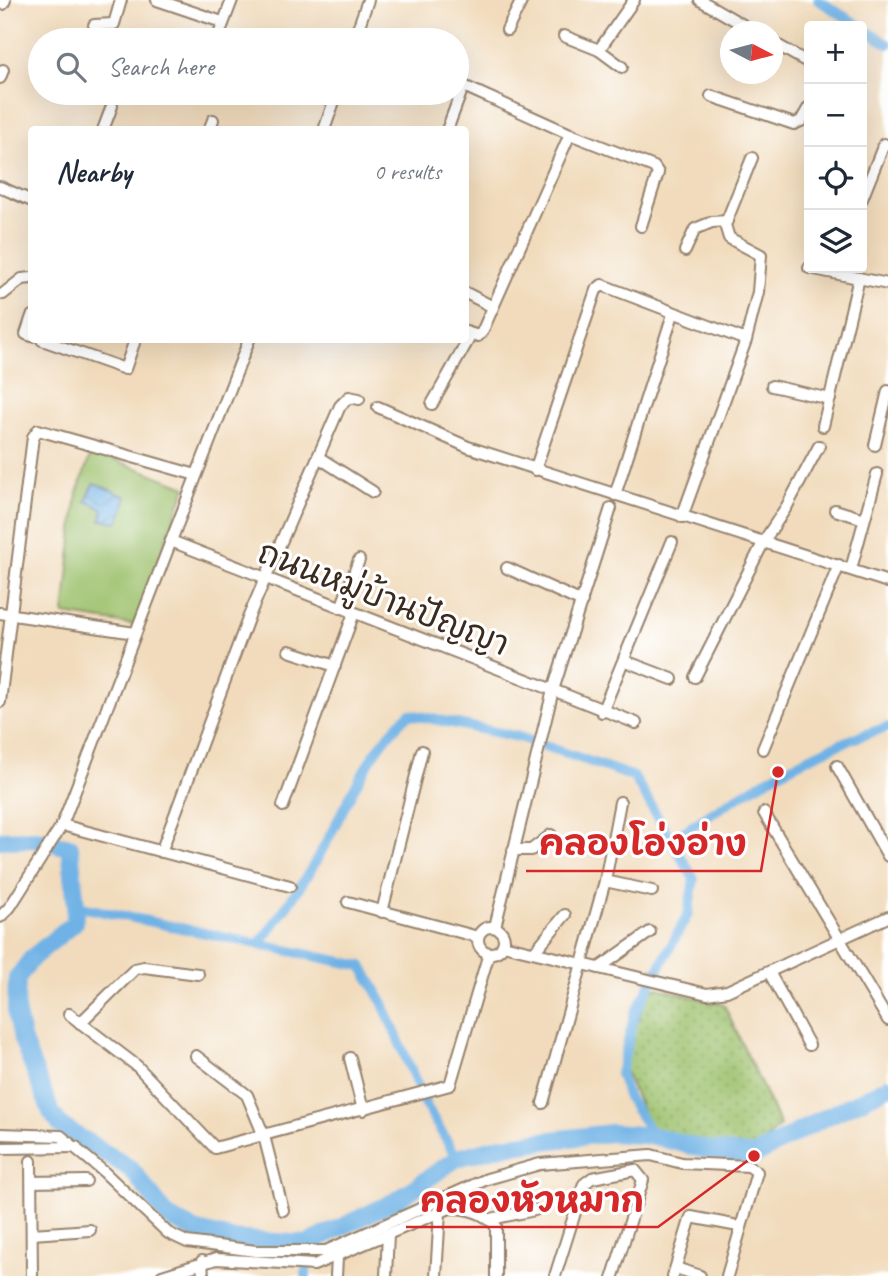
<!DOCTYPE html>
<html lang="en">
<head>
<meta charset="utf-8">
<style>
	body { margin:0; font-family:Caveat,"Playpen Sans Thai",sans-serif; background:#f6f6f7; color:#1f2937 }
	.controls { position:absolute; right:21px; top:21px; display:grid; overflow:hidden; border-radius:7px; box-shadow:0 7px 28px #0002 }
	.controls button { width:63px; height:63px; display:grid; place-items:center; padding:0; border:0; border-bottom:2px solid #e0e1e3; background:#fff; color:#1f2937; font:35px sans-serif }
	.compass { position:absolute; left:720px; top:21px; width:63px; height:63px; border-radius:50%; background:#fff; box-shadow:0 7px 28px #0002; rotate:96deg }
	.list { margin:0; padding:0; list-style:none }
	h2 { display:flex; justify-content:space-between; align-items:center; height:91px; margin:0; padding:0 28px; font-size:30px }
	h2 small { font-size:23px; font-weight:400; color:#747a83 }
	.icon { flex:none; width:38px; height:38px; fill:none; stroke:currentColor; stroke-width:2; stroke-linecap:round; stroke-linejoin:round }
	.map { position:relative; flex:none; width:888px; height:1276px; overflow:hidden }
	.search { position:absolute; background:#fff; box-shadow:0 7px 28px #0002; left:28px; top:28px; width:441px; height:77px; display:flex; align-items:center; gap:18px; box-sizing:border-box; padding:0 24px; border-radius:38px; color:#747a83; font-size:26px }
	.panel { position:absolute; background:#fff; box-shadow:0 7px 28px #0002; left:28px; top:126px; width:441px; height:217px; border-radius:7px }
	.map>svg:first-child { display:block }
	.grass { fill:#9cc06a; stroke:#6c7544; stroke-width:2 }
	.park { fill:url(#park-dots); stroke:#6c7544; stroke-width:2 }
	.water { fill:url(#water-waves); stroke:#566e82; stroke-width:2 }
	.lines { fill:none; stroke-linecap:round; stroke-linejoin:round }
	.canal { stroke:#70b2e5; stroke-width:10 }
	.river { stroke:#70b2e5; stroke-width:18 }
	.minor-casing { stroke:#96826d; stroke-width:14 }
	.minor { stroke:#fff; stroke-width:10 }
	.labels { text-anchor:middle; stroke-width:6; stroke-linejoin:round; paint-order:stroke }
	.street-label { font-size:33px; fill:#3b2a1e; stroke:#fff }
	.leader { fill:none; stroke:#d62828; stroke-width:2.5 }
	.callout-dot { fill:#d62828; stroke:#fff; stroke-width:2.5 }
	.callout-label { font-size:35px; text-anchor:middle; font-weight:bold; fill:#d62828; stroke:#fff; stroke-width:6; stroke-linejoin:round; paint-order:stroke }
</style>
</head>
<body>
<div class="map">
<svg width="888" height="1276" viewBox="0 0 888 1276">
	<defs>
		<pattern id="park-dots" width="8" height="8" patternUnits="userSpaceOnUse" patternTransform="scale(1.75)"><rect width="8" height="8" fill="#9cc06a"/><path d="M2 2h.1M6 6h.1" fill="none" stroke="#809c57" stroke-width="1.8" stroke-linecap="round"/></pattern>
		<pattern id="water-waves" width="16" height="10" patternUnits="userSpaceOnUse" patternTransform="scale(1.75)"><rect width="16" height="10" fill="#70b2e5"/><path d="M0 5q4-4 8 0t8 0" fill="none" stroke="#5d91b9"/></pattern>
	</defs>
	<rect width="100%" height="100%" fill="#fff"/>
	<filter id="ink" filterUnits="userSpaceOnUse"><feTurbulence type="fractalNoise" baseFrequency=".0143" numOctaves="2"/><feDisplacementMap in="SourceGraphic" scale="14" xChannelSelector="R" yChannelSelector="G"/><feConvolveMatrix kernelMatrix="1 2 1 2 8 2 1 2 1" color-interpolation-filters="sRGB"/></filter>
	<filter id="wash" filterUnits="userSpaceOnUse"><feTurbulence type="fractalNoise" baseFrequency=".00686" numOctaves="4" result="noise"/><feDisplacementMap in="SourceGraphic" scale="28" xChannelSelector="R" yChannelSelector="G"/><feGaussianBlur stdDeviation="1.57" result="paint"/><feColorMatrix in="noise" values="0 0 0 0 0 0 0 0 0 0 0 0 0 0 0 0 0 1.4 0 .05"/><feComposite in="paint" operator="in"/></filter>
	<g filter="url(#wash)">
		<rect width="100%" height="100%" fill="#f1dbbc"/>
		<polygon class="grass" points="92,451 186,487 134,625 64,614 77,493"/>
		<polygon class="park" points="650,986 724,1005 780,1125 756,1150 703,1149 651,1132 622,1064"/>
		<polygon class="water" points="94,483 127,497 119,522 101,520 103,509 86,501"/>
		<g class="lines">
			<g class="canal">
				<polyline points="818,0 860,26"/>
				<polyline points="862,28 888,44"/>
				<path d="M 670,841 C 739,794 807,751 888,727"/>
				<polyline points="76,906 362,966 381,999 427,1108 457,1158"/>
				<path d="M 260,944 C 279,916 301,888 317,859 C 346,809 365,753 409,714 L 519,737 L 634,777 L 694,879 L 688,914 L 635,1013 L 620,1074 L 628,1098 L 654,1136"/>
				<polyline points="306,1276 307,1244"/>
			</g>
			<polyline class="river" points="0,840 34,839 70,847 76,906 74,923 33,957 17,978 16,1010 23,1042 51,1112 61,1126 131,1169 168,1217 194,1230 230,1239 307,1244 399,1199 457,1158 502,1146 611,1133 654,1136 703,1149 754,1156 818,1121 888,1087"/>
		</g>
	</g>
	<g filter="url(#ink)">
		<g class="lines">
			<g class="minor-casing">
				<g id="minor">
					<polyline points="157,0 222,22"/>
					<polyline points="700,0 755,32"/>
					<polyline points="3,4 5,0"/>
					<polyline points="94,25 114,24 121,0"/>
					<polyline points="507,30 522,0"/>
					<polyline points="564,36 599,50"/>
					<polyline points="217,40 232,0"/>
					<polyline points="354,40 368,0"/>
					<polyline points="772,42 809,63"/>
					<polyline points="622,67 599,50 634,0"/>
					<polyline points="0,78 3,70"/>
					<polyline points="457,83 570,134 654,167 658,173 641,226"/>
					<polyline points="711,96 794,124 801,121 809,107"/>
					<polyline points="103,130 112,106"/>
					<polyline points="209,130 213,120"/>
					<polyline points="324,130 337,93"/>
					<polyline points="447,130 463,87"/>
					<polyline points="0,187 32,201"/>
					<polyline points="862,199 884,144"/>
					<polyline points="685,251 695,229 712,222 727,221"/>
					<polyline points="809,268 888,284"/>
					<polyline points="466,293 493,307"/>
					<polyline points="3,294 22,279 32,278"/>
					<polyline points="32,316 26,334 32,336"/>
					<polyline points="466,332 478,336 482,332 570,134"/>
					<polyline points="42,340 125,369 135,340"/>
					<polyline points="249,340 171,541 553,690 495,927"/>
					<polyline points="772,386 830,399"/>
					<polyline points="432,404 471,335"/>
					<polyline points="378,407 468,447 888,582"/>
					<polyline points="823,426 859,278"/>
					<polyline points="875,445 888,391"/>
					<polyline points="318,457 373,492"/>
					<polyline points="535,470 596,290 602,285 746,340"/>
					<polyline points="615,495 673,314"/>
					<polyline points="611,508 553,690 636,723"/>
					<polyline points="835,510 864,519"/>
					<polyline points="682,517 746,340 758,292 761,255 729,238 725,225 752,158"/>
					<polyline points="507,568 582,602"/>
					<polyline points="851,569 877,474"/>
					<polyline points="341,608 359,560"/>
					<polyline points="0,613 135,633"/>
					<polyline points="289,651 335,666"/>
					<polyline points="625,661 672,679"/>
					<polyline points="695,677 764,541 787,506 819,446"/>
					<polyline points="0,702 33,437 38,430 196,475"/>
					<polyline points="602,712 672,542"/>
					<polyline points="763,749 839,565"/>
					<polyline points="837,766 888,856"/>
					<polyline points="283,806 354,613"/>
					<polyline points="764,813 888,1020"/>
					<polyline points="62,825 290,886"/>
					<polyline points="513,850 531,850 551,835"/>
					<polyline points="161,852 249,616 340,406 349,397 359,399"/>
					<polyline points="605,881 652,891"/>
					<polyline points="348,902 478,937"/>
					<polyline points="382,912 422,751"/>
					<polyline points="0,917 10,907 62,825 171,541"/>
					<circle cx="491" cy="940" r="13"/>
					<polyline points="503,945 707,994 727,991 888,917"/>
					<polyline points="534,952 565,915"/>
					<polyline points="599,968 650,932"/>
					<polyline points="769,972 809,1045"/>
					<polyline points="69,1014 137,1066 215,1148 450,1085 489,953"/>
					<polyline points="80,1023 135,969 144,967 198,974"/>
					<polyline points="196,1056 247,1095 264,1136 283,1210"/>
					<polyline points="350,1058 363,1110"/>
					<polyline points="543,1103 605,881 620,802"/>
					<polyline points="0,1134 61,1136 104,1172 168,1233 187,1242 256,1251 326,1251 487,1179 540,1164 651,1155 682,1163 749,1166 757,1172 727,1276"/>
					<polyline points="0,1148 76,1147"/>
					<polyline points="31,1161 32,1276"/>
					<polyline points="32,1182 86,1181"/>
					<polyline points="491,1219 535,1210"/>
					<polyline points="32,1234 90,1230"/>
					<polyline points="202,1261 203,1276"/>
					<polyline points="676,1268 700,1276"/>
					<path d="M 162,1276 L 216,1259 L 314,1265 L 450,1208 C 467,1208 485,1213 496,1226 L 496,1276"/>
					<polyline points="336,1276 337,1258"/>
					<polyline points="386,1276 388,1234"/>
					<polyline points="436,1276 440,1212"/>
					<polyline points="555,1276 584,1184 592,1178 635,1170 643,1180 613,1276"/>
					<polyline points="673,1276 691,1217 733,1225"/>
				</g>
			</g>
			<use href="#minor" class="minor"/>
		</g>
	</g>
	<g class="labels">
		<g class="street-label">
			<text transform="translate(384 597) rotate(21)" y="12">ถนนหมู่บ้านปัญญา</text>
		</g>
	</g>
	<path class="leader" d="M778 772L761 871H526M754 1156L658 1227H406"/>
	<g class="callout-dot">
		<circle cx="778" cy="772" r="7"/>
		<circle cx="754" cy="1156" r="7"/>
	</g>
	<g class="callout-label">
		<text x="643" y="855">คลองโอ่งอ่าง</text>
		<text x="532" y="1212">คลองหัวหมาก</text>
	</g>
</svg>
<div class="controls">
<button>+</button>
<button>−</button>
<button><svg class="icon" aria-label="locate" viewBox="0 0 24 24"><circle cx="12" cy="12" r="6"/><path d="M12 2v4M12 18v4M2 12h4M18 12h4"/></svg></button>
<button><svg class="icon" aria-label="layers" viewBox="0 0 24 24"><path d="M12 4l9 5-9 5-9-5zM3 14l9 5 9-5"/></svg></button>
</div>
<svg class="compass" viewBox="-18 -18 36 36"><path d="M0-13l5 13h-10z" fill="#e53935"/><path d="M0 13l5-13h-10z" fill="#747a83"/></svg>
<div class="search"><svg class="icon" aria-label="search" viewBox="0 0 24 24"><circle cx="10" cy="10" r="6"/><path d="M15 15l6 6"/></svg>Search here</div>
<section class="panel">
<h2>Nearby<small>0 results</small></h2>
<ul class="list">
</ul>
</section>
</div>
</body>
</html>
